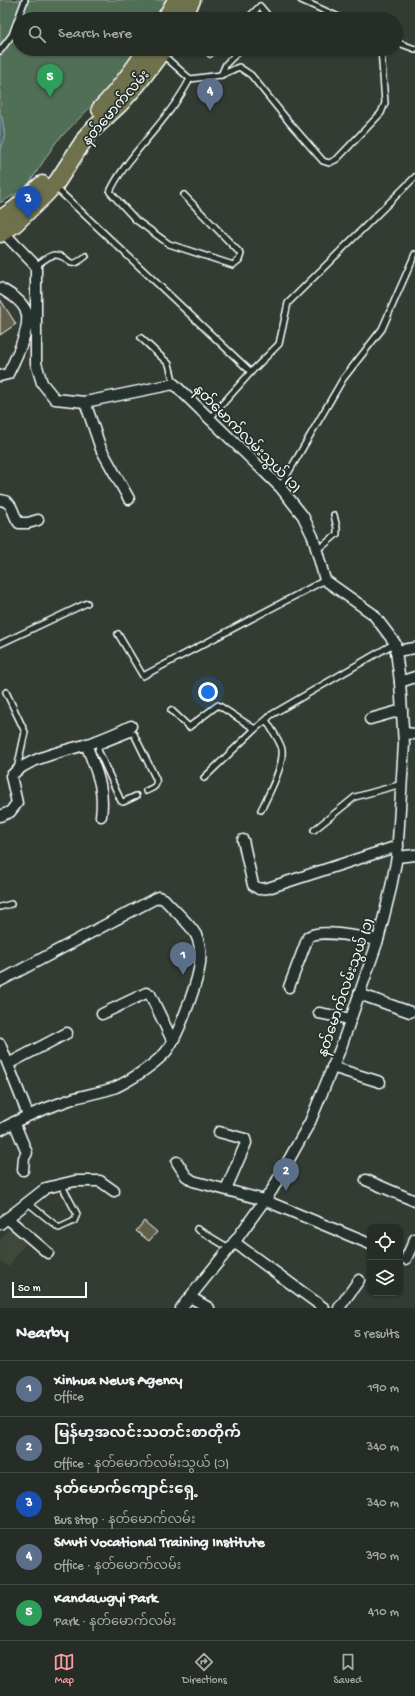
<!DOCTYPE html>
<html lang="en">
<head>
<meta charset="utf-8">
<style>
	body { margin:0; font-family:"Gochi Hand","Noto Sans Myanmar",sans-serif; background:#2e352e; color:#f1f3f6 }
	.controls { position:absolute; right:12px; bottom:12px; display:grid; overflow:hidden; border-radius:8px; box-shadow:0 1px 3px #0004 }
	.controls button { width:36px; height:36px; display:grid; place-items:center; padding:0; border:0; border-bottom:1px solid #424943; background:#262d26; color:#f1f3f6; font:20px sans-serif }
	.scale { position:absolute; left:12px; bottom:10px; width:75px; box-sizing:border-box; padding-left:4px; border:2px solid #fff; border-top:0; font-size:11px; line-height:14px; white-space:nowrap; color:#fff; -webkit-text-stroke:3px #26332d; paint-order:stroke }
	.you { position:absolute; left:208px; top:692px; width:14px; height:14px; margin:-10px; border:3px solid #fff; border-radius:50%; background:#1a73e8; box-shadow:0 0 0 6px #1a73e833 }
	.badge { display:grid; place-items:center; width:26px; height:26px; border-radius:50%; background:#ff9aa2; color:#fff; font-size:13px; font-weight:700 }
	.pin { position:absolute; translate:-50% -33px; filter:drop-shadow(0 1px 2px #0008) }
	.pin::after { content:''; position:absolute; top:21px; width:14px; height:12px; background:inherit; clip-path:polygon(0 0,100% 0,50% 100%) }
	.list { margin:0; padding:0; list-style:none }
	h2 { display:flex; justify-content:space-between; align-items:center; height:52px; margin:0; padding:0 16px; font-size:17px }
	h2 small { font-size:13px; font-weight:400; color:#a4a8a7 }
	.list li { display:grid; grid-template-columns:26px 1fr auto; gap:12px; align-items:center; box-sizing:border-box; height:56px; padding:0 16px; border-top:1px solid #424943 }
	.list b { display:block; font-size:15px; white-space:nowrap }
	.list p { margin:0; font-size:13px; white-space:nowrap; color:#a4a8a7 }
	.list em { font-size:13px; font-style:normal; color:#a4a8a7 }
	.icon { flex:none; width:22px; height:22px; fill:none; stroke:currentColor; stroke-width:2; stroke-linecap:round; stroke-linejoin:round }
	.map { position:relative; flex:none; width:415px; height:1308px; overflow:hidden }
	.search { position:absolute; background:#262d26; box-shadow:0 1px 3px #0004; left:12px; right:12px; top:12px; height:44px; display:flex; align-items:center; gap:10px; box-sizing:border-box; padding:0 14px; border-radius:22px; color:#a4a8a7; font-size:15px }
	.sheet { height:332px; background:#262d26 }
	nav { display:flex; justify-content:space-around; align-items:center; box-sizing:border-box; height:56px; border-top:1px solid #424943; background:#262d26; font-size:11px; color:#a4a8a7 }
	nav a { display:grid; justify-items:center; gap:2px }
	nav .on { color:#ff9aa2 }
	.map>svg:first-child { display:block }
	.built { fill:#40473a }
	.green { fill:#516e56; stroke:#a8b6aa }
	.water { fill:#4a6c71; stroke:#92a7aa }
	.building { fill:#62604c; stroke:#fff }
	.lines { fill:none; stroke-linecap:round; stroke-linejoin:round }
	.lane-casing { stroke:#fff; stroke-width:8 }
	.street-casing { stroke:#fff; stroke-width:13 }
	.primary-casing { stroke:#fff; stroke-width:19 }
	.lane { stroke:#26332d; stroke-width:5 }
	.street { stroke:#26332d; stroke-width:10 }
	.primary { stroke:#6e714b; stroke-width:16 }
	.labels { text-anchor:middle; stroke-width:3.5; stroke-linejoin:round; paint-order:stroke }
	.street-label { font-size:14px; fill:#fff; stroke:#26332d }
</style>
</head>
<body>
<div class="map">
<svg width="415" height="1308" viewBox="0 0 415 1308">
	<rect width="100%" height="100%" fill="#323c33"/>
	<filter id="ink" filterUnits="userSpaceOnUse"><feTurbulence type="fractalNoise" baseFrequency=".025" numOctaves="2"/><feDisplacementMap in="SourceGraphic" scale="8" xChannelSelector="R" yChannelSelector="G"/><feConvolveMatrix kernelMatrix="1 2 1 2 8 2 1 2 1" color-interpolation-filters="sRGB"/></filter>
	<g filter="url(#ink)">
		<polygon class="built" points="10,1227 27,1241 8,1267 0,1261 0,1240"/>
		<polygon class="green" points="0,0 167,0 156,19 19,19 19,49 137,49 118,79 56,142 26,188 0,203 0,150 5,139 2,117 0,114"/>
		<polygon class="water" points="0,114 2,117 5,139 0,150"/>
		<g class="building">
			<polygon points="0,299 16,324 0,335"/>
			<polygon points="144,1221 157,1232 149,1241 136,1231"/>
		</g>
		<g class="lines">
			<g class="lane-casing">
				<g id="lane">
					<polyline points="301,0 343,19"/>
					<polyline points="247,19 260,6 271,19"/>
					<polyline points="396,42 415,49"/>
					<polyline points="0,51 12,35 25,0"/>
					<polyline points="210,54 215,49"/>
					<path d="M 163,55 L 190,79 C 176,106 156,128 137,151 C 127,164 116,177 110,192 L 136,220 L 169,244 L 233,265 L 239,260 L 241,254 L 184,195"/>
					<polyline points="221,75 226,64 241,49"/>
					<polyline points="190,79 221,75 239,67 251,75 289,122 323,161 329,163 337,159 381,113 385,103 381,49"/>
					<polyline points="55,187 251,372"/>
					<path d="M 36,266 C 41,262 49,255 55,255 C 72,255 65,273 86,256"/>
					<polyline points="141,338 169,364 174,384"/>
					<polyline points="210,418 251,372 279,344 288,303 415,177"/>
					<polyline points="280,487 343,379 382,329 415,254"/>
					<polyline points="316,549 324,545 337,534 337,528 334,515"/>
					<polyline points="118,634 143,676 325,580"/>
					<polyline points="0,644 87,603"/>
					<polyline points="6,692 25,732 17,769"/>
					<polyline points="171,710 189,727 218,705 255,729 266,720"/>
					<path d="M 131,732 L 134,734 L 156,779 C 158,787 152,788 146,791"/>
					<polyline points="132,733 99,746 98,750 121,801 123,802 136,796"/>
					<polyline points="204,778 255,729"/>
					<path d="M 261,810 C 268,796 284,766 282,750 C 281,742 270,727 266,720 L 271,715 L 395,643"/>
					<polyline points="314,830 355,797 402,784"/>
					<polyline points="0,907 11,904"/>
					<polyline points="28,1203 59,1228 74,1221 77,1214 61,1184"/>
					<polyline points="197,1229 229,1248"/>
				</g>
			</g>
			<g class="street-casing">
				<g id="street">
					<polyline points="0,229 36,266 36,363 42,383 55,399 85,402 174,384 280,487 303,516 313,537 325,580 373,614 395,643 400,682 404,744 397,857 390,892 378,940 341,1047 310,1122 272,1190 236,1240 181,1308"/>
					<path d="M 0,288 C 10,294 21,300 26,311 C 32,327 15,360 8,374 L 0,376"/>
					<polyline points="85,402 101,449 129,499"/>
					<path d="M 0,500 C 14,501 12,515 19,523 L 28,523 L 38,520"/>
					<polyline points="396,651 415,648"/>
					<polyline points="400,682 415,677"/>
					<polyline points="370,719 402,710"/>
					<polyline points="404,733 415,734"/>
					<path d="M 86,744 C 96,771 105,787 101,816"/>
					<path d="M 0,816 L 10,812 L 17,803 L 11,776 C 27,758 65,751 88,744 C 102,739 117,733 131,726"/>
					<polyline points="243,840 253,885 259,889 268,888 398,846"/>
					<polyline points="397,857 415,855"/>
					<path d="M 0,981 L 158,897 L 164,899 C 172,908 191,925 196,935 C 206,955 197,980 190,1000 C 185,1014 174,1044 164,1054 C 152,1066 131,1080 116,1087 C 103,1092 89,1094 75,1098 C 49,1107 24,1116 0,1130"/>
					<path d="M 289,987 L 308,937 C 320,928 362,938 378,940"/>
					<polyline points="359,994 410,1012"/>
					<polyline points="319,1013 350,1019"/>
					<polyline points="102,1014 146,993 150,994 172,1040"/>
					<polyline points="0,1044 28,1115"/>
					<polyline points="8,1064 67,1033"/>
					<polyline points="332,1067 380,1082"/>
					<polyline points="14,1122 27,1153 24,1158 23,1170"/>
					<polyline points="219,1132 245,1139 246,1143 226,1189"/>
					<polyline points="177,1162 186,1176 193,1181 264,1200 370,1244"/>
					<polyline points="366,1180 415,1201"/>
					<polyline points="7,1218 48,1253"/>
					<polyline points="0,1224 46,1188 75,1181 100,1181 114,1191"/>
					<polyline points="234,1242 324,1308"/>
					<polyline points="406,1259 415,1239"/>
					<polyline points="190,1297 209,1308"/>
					<polyline points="339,1308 359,1280"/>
				</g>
			</g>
			<g class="primary-casing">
				<g id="primary">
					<polyline points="165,19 176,0"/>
					<polyline points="182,19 192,0"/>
					<path d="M 100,109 C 118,91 133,70 147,49"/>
					<polyline points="0,219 15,209 42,184"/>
					<polyline points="0,234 15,224 44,196 57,182 88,134 120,104 137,85 164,49"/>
				</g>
			</g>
			<use href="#lane" class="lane"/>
			<use href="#street" class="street"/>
			<use href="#primary" class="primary"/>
		</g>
	</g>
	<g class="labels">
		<g class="street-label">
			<text transform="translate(115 107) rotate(-49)" y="5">နတ်မောက်လမ်း</text>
			<text transform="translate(248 438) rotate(45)" y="5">နတ်မောက်လမ်းသွယ် (၁)</text>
			<text transform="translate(345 987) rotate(-71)" y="5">နတ်မောက်လမ်းသွယ် (၁)</text>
		</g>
	</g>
</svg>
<div class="controls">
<button><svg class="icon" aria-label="locate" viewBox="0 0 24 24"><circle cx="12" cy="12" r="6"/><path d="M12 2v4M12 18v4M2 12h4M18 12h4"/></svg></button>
<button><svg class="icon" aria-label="layers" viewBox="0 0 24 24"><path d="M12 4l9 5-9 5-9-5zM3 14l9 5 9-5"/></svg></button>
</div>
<div class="scale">50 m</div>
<div class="you"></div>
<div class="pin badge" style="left:183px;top:975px;background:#5c6f8a">1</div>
<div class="pin badge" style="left:286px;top:1191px;background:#5c6f8a">2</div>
<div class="pin badge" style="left:28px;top:219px;background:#1a4fb4">3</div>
<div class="pin badge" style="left:210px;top:111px;background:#5c6f8a">4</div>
<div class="pin badge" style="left:50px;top:97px;background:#2e9e5b">5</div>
<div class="search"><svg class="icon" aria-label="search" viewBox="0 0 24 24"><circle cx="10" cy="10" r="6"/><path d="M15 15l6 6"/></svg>Search here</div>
</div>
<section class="sheet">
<h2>Nearby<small>5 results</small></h2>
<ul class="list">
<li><span class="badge" style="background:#5c6f8a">1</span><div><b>Xinhua News Agency</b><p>Office</p></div><em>190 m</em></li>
<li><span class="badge" style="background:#5c6f8a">2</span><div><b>မြန်မာ့အလင်းသတင်းစာတိုက်</b><p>Office · နတ်မောက်လမ်းသွယ် (၁)</p></div><em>340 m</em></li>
<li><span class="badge" style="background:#1a4fb4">3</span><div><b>နတ်မောက်ကျောင်းရှေ့</b><p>Bus stop · နတ်မောက်လမ်း</p></div><em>340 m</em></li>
<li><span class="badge" style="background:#5c6f8a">4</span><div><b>SMvti Vocational Training Institute</b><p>Office · နတ်မောက်လမ်း</p></div><em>390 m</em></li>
<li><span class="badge" style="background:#2e9e5b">5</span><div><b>Kandawgyi Park</b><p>Park · နတ်မောက်လမ်း</p></div><em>410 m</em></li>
</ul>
</section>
<nav>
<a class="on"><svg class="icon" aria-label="map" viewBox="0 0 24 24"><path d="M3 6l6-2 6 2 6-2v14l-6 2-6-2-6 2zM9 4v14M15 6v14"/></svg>Map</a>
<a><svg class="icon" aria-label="directions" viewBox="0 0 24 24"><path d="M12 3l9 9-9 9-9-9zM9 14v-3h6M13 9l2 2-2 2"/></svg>Directions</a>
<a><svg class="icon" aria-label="saved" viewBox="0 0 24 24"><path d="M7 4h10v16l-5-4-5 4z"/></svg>Saved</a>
</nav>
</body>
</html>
